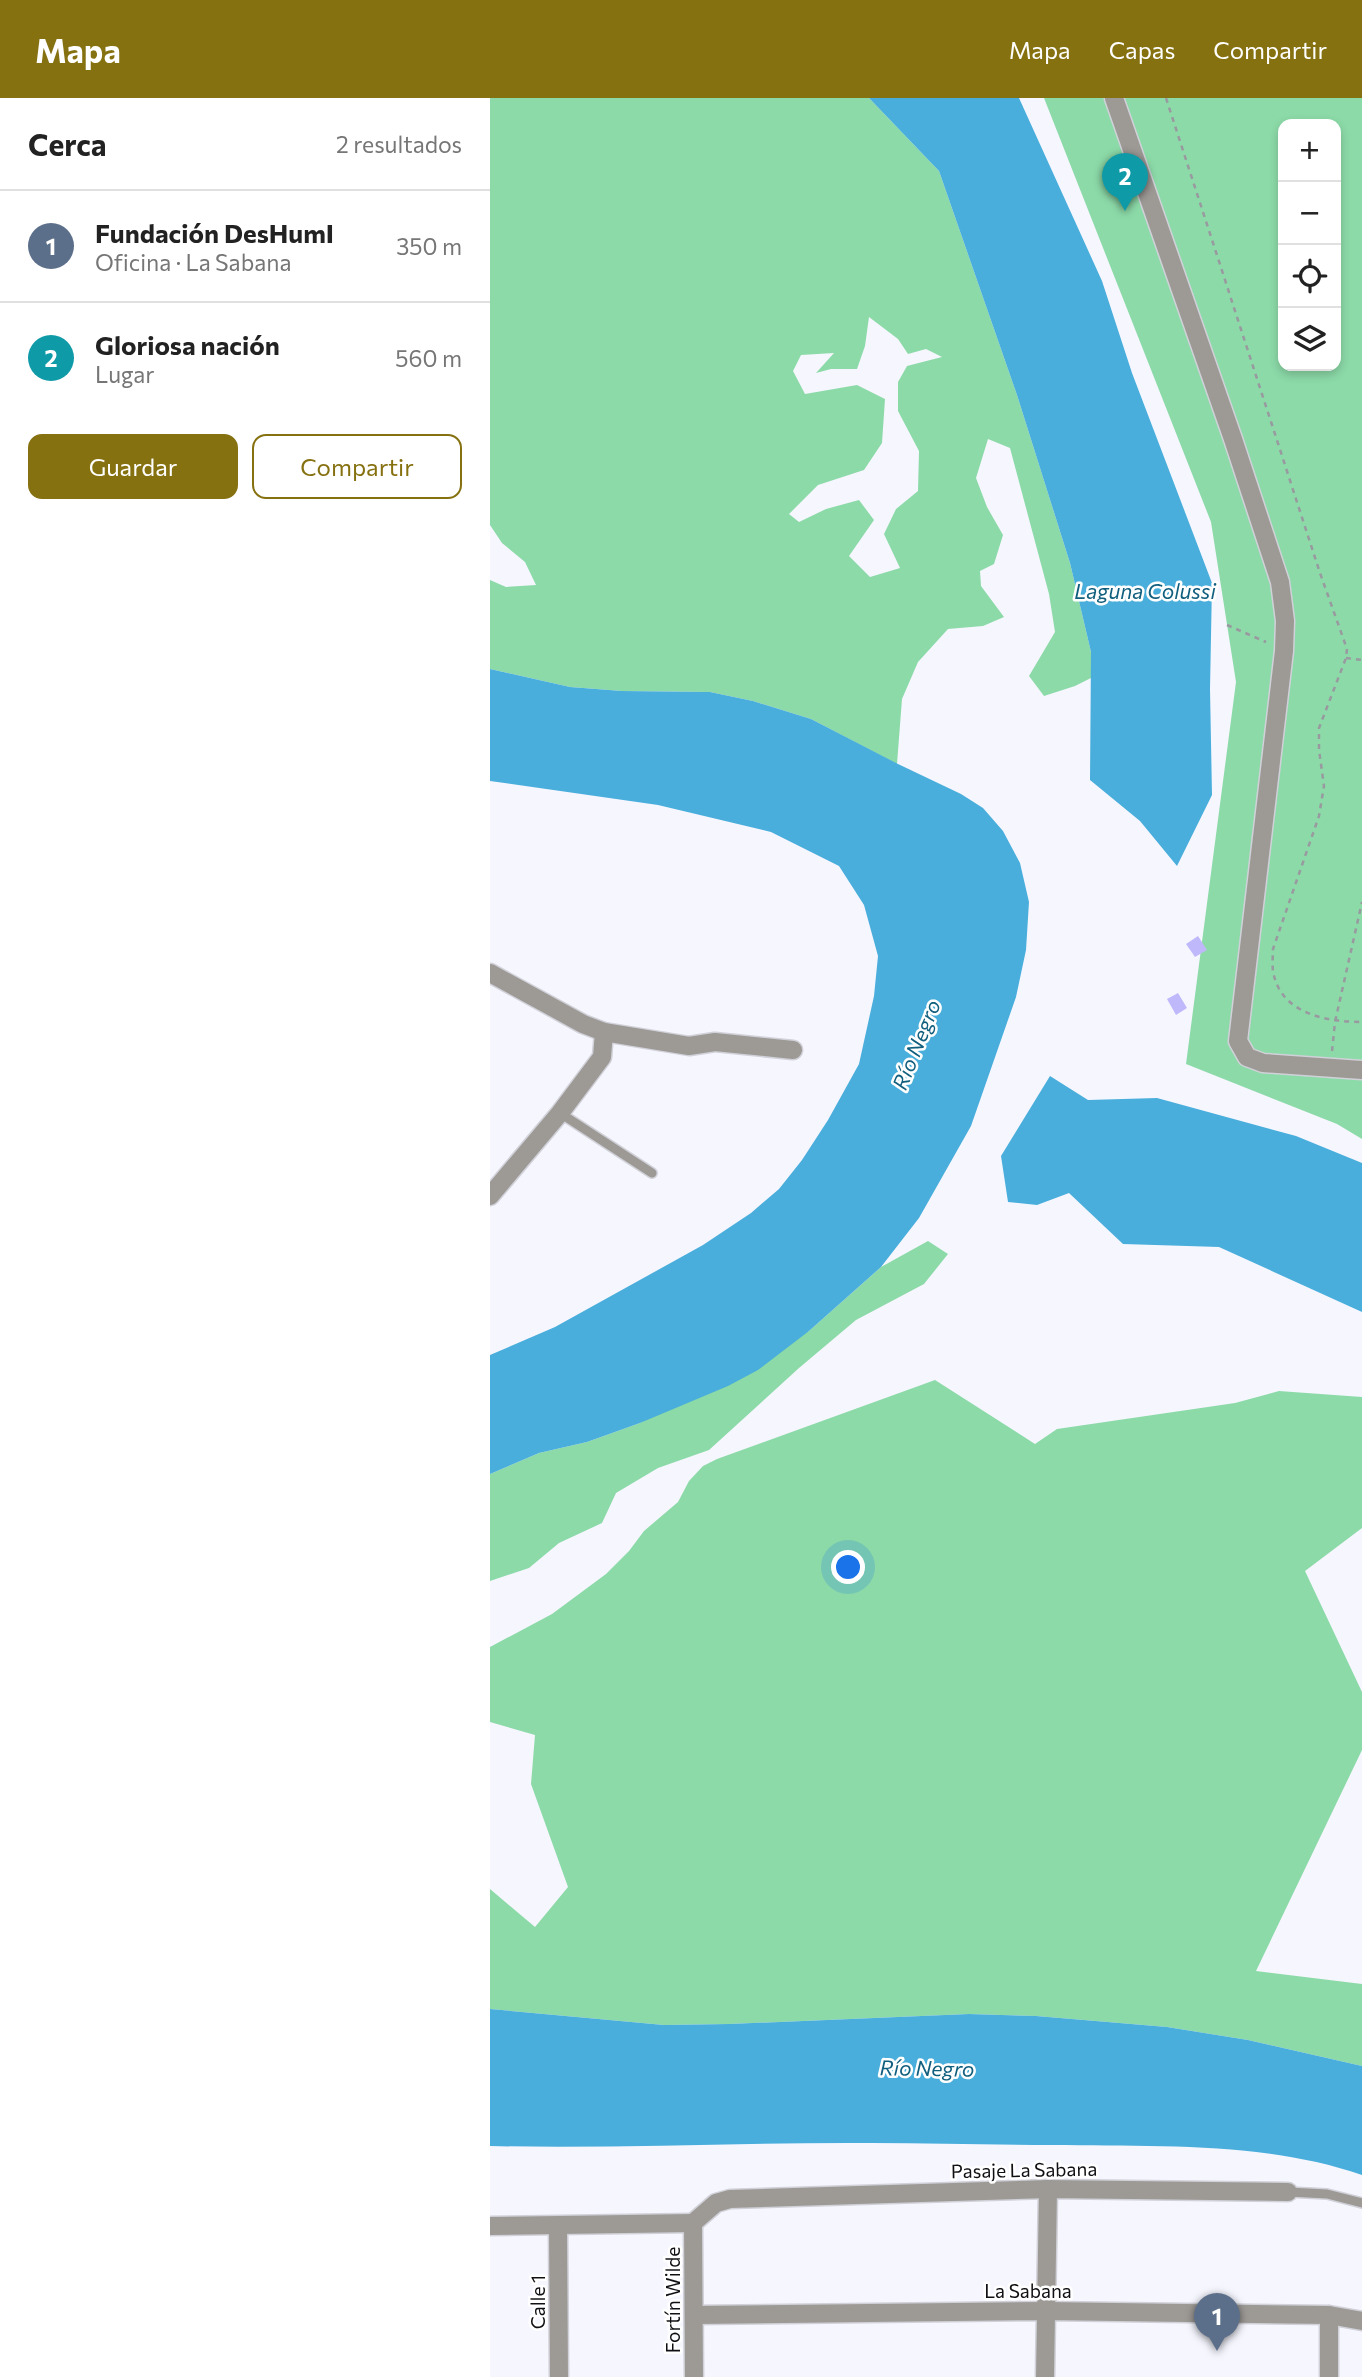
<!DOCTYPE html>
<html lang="es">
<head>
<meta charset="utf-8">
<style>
	body { margin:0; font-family:Commissioner,sans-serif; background:#f6f6f6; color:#222 }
	.controls { position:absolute; right:21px; top:21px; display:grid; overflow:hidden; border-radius:14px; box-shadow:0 4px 10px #0003 }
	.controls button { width:63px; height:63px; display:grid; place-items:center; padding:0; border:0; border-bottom:2px solid #e0e0e0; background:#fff; color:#222; font:35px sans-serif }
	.you { position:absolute; left:359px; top:1470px; width:24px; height:24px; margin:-18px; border:5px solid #fff; border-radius:50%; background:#1a73e8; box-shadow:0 0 0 10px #1a73e833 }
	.badge { display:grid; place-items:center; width:46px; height:46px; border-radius:50%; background:#867111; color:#fff; font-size:23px; font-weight:700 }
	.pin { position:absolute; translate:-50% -58px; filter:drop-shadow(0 2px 4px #0008) }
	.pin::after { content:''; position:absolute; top:37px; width:24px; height:21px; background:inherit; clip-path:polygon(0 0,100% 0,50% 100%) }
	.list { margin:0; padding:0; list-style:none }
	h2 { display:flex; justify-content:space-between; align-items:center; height:91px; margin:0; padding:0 28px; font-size:30px }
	h2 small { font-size:23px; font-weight:400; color:#767676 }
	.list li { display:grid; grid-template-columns:46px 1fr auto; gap:21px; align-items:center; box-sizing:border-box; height:112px; padding:0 28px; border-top:2px solid #e0e0e0 }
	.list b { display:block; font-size:26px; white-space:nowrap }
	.list p { margin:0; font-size:23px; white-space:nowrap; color:#767676 }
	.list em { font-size:23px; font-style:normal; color:#767676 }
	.actions { display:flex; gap:14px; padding:21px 28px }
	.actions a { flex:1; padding:16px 0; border:2px solid #867111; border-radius:14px; text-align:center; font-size:24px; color:#867111 }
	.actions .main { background:#867111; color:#fff }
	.icon { flex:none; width:38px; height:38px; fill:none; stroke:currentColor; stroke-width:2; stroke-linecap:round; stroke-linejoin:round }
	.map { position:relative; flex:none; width:872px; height:2279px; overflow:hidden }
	header { display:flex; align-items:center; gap:42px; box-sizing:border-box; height:98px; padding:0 35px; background:#867111; color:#fff }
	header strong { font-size:33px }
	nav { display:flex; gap:38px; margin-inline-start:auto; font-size:24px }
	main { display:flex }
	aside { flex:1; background:#fff }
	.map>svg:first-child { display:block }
	.green { fill:#8cdaa8; fill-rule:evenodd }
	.water { fill:#49aedb }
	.building { fill:#bfb9fb }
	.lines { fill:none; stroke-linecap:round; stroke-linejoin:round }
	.service-casing { stroke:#d1d1d9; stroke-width:12 }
	.minor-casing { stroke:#d1d1d9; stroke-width:21 }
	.tertiary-casing { stroke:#d1d1d9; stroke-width:21 }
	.path { stroke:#9999a0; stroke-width:2.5; stroke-dasharray:5 5; stroke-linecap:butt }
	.service { stroke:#9d9a96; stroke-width:9 }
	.minor { stroke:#9d9a96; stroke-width:18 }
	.tertiary { stroke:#9d9a96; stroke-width:18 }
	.labels { text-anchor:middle; stroke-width:5; stroke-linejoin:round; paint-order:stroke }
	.street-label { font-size:19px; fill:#101014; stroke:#fff }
	.water-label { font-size:21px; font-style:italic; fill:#115f7e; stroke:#fff }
</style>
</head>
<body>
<header>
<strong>Mapa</strong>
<nav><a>Mapa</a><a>Capas</a><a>Compartir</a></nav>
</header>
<main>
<aside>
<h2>Cerca<small>2 resultados</small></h2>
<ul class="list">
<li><span class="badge" style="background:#5c6f8a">1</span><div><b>Fundación DesHumI</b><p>Oficina · La Sabana</p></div><em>350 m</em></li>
<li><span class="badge" style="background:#0f9aa8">2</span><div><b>Gloriosa nación</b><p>Lugar</p></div><em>560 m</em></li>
</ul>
<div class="actions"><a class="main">Guardar</a><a>Compartir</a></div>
</aside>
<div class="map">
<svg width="872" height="2279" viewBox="0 0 872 2279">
	<rect width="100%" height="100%" fill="#f6f6ff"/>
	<g class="green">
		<path d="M 0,0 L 379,0 L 449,73 L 527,297 L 580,465 L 601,554 L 601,580 L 585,588 L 554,598 L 539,578 L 565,534 L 559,496 L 520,350 L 498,341 L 486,380 L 497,409 L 513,437 L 504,466 L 490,473 L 491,488 L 514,519 L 493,528 L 458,531 L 428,564 L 412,601 L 407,666 L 321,621 L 263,603 L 220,594 L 132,593 L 80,589 L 0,571 L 0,482 L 16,489 L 46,487 L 35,464 L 12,445 L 0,427 ZM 379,219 L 408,241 L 418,256 L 436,251 L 452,259 L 417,268 L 408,284 L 408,313 L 429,353 L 428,393 L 406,411 L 394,436 L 410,470 L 380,479 L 359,458 L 384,422 L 369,402 L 336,411 L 309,424 L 299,416 L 328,387 L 374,372 L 392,345 L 395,301 L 367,287 L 315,296 L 303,273 L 311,257 L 344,255 L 326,275 L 341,271 L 367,271 L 375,248 Z"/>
		<path d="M 554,0 L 872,0 L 872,1041 L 847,1026 L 696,966 L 746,584 L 721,424 ZM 793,26 L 846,26 L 846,268 L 793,268 Z"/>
		<polygon points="438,1143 458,1156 434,1186 366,1222 309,1270 219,1352 168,1370 126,1395 112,1425 69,1445 39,1470 0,1483 0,1376 49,1355 97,1344 150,1325 319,1233 391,1169"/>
		<polygon points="445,1282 545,1346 567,1331 745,1305 789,1293 872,1299 872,1430 815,1473 872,1594 872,1652 766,1873 872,1886 872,1968 758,1942 677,1929 546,1918 479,1916 239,1926 174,1927 0,1911 0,1791 45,1829 78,1789 41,1686 45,1637 0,1624 0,1549 62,1516 116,1476 139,1453 154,1433 188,1404 199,1383 213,1368 227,1361"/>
	</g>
	<g class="water">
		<polygon points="379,0 529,0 612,183 642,275 722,485 720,591 722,697 687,768 650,723 600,682 601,554 580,465 527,297 449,73"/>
		<polygon points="0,571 80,589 132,593 220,594 263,603 321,621 408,666 471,696 493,710 513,733 530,765 539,804 536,852 526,899 481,1028 429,1120 391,1169 319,1233 268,1272 238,1288 150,1325 97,1344 49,1355 0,1376 0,1257 65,1229 213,1147 261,1115 289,1091 312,1062 338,1022 369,966 384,898 388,858 374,807 349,768 281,734 168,707 0,683"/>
		<polygon points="560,978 598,1002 667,1000 806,1038 872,1065 872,1214 729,1149 633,1146 579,1095 547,1107 518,1104 511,1058"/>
		<path d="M 0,1911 L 174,1927 L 239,1926 L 479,1916 L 546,1918 L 677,1929 L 758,1942 L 872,1968 L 872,2077 C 773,2043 666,2049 562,2047 C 502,2047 442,2045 382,2045 C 255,2044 127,2051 0,2048 Z"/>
	</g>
	<g class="building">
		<polygon points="708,838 717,852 705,859 696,846"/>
		<polygon points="688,895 697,910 686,917 677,901"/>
	</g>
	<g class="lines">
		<g class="service-casing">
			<g id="service">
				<polyline points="70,1015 162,1075"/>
				<polyline points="798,2094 837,2096 872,2105"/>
			</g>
		</g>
		<g class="minor-casing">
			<g id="minor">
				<polyline points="0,875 93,926 114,934 199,948 225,944 303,952"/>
				<polyline points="0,1098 70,1015 112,959 114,934"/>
				<polyline points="203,2125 226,2105 240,2101 558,2091 798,2094"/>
				<polyline points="203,2125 204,2279"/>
				<polyline points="0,2128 203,2125"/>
				<polyline points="68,2128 69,2279"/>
				<polyline points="204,2217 557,2213 839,2217 872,2223"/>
				<polyline points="839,2217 839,2279"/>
				<polyline points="555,2279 558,2091"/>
			</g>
		</g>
		<g class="tertiary-casing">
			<polyline id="tertiary" points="624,0 743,341 790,484 795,523 794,553 748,943 757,959 773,965 872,972"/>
		</g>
		<g class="path">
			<path d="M 676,0 L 830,475 L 857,551 L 856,560 L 829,630 L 829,652 L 834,688 L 829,718 L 783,851 C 783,858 782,866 783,873 C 790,916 837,924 872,924"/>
			<polyline points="737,527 776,544"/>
			<polyline points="856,560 872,562"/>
			<polyline points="842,953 845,924 872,804"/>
		</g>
		<use href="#service" class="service"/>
		<use href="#minor" class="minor"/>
		<use href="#tertiary" class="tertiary"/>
	</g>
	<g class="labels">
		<g class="street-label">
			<text transform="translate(534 2072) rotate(-1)" y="7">Pasaje La Sabana</text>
			<text x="538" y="2200">La Sabana</text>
			<text transform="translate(183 2202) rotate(-90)" y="7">Fortín Wilde</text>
			<text transform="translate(48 2204) rotate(-90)" y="7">Calle 1</text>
		</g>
		<g class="water-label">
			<text x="655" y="501">Laguna Colussi</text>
			<text transform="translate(427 947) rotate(-68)" y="7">Río Negro</text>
			<text transform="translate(437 1971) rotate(1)" y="7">Río Negro</text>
		</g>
	</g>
</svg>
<div class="controls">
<button>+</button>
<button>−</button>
<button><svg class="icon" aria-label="locate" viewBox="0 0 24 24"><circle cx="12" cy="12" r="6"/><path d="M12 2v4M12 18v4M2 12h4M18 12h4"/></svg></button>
<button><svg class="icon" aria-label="layers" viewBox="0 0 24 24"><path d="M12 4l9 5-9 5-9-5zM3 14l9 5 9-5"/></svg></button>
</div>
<div class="you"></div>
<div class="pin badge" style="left:727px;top:2253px;background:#5c6f8a">1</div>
<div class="pin badge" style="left:635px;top:113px;background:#0f9aa8">2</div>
</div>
</main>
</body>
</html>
